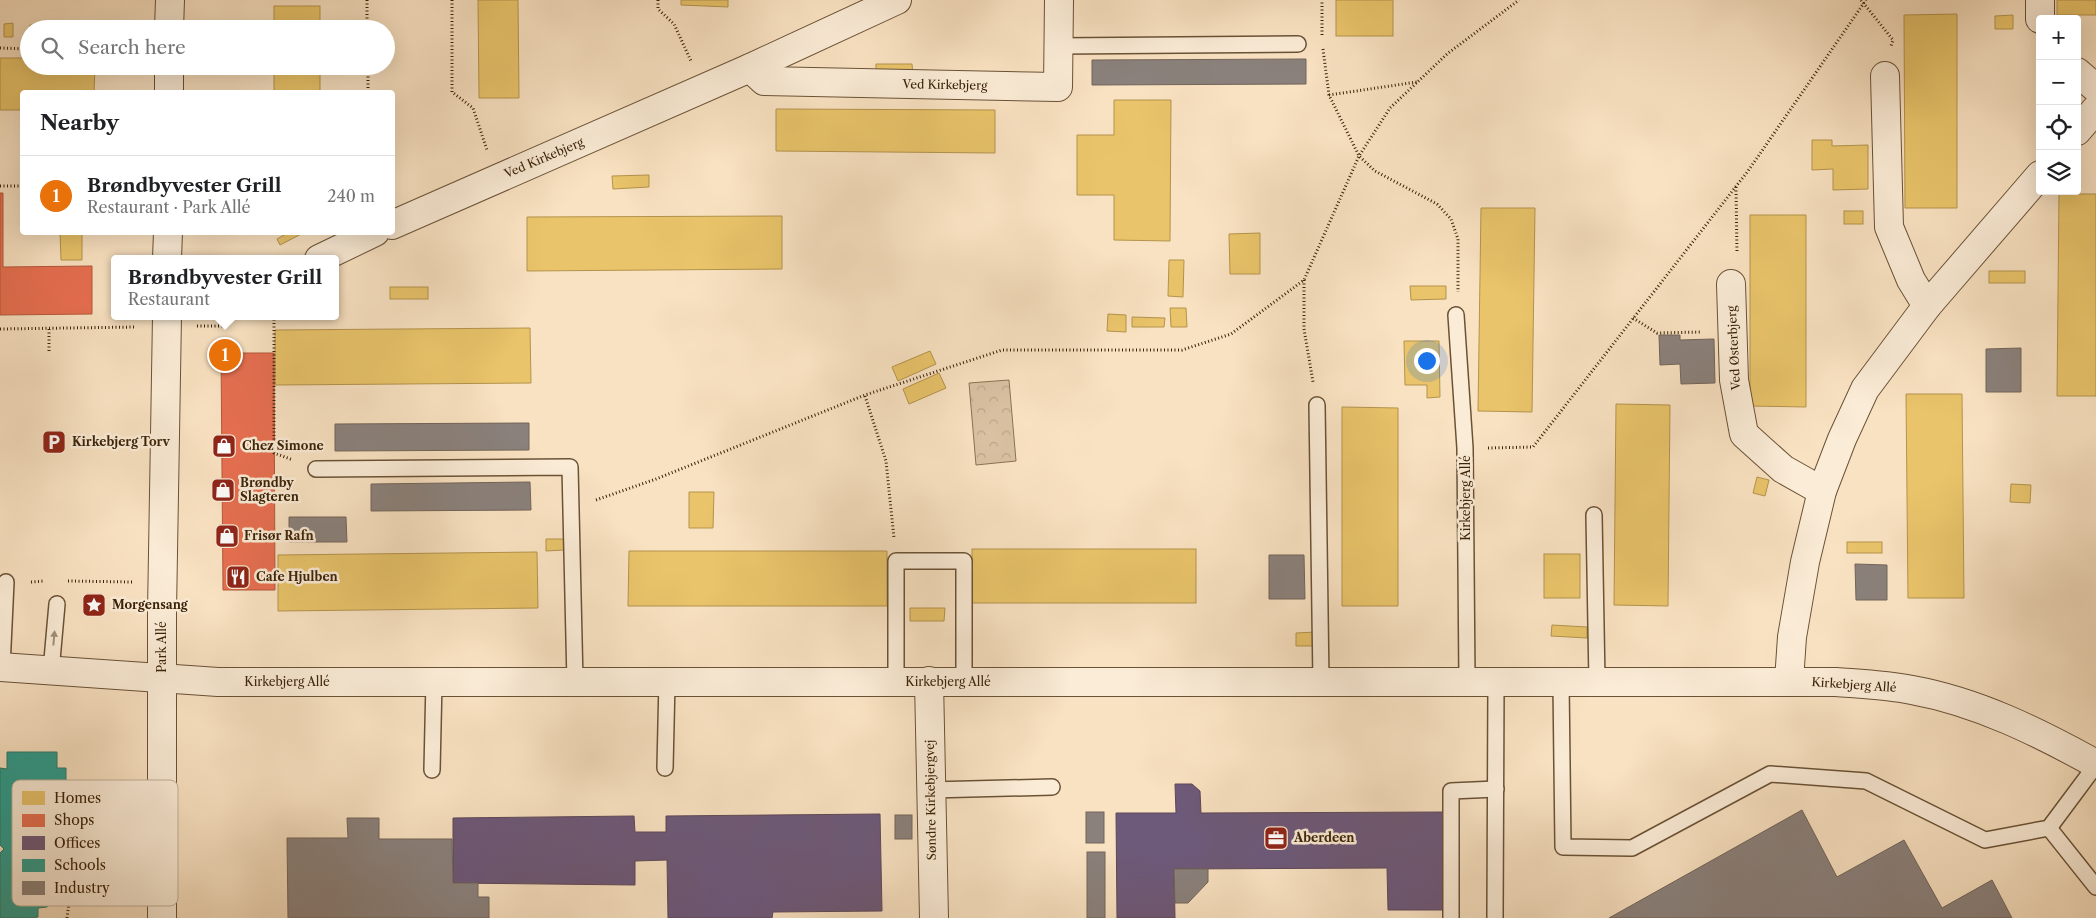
<!DOCTYPE html>
<html lang="en">
<head>
<meta charset="utf-8">
<style>
	body { margin:0; font-family:"Libre Caslon Text",serif; background:#f2f2f2; color:#202124 }
	.controls { position:absolute; right:15px; top:15px; display:grid; overflow:hidden; border-radius:5px; box-shadow:0 5px 20px #0002 }
	.controls button { width:45px; height:45px; display:grid; place-items:center; padding:0; border:0; border-bottom:1px solid #e0e0e0; background:#fff; color:#202124; font:25px sans-serif }
	.you { position:absolute; left:1426px; top:360px; width:18px; height:18px; margin:-12px; border:4px solid #fff; border-radius:50%; background:#1a73e8; box-shadow:0 0 0 8px #1a73e833 }
	.badge { display:grid; place-items:center; width:32px; height:32px; border-radius:50%; background:#0b8043; color:#fff; font-size:16px; font-weight:700 }
	.pin { position:absolute; translate:-50% -50%; border:2px solid #fff; box-shadow:0 1px 5px #0006 }
	.popup { position:absolute; left:111px; top:255px; width:228px; height:65px; box-sizing:border-box; display:grid; place-content:center; border-radius:5px; background:#fff; filter:drop-shadow(0 1px 4px #0005); font-size:16px; white-space:nowrap; color:#757577 }
	.popup b { font-size:19px; color:#202124 }
	.popup::after { content:''; position:absolute; left:50%; top:100%; margin-left:-10px; border:10px solid transparent; border-top-color:#fff }
	.list { margin:0; padding:0; list-style:none }
	h2 { display:flex; justify-content:space-between; align-items:center; height:65px; margin:0; padding:0 20px; font-size:21px }
	h2 small { font-size:16px; font-weight:400; color:#757577 }
	.list li { display:grid; grid-template-columns:32px 1fr auto; gap:15px; align-items:center; box-sizing:border-box; height:80px; padding:0 20px; border-top:1px solid #e0e0e0 }
	.list b { display:block; font-size:19px; white-space:nowrap }
	.list p { margin:0; font-size:16px; white-space:nowrap; color:#757577 }
	.list em { font-size:16px; font-style:normal; color:#757577 }
	.icon { flex:none; width:28px; height:28px; fill:none; stroke:currentColor; stroke-width:2; stroke-linecap:round; stroke-linejoin:round }
	.map { position:relative; flex:none; width:2096px; height:918px; overflow:hidden }
	.search { position:absolute; background:#fff; box-shadow:0 5px 20px #0002; left:20px; top:20px; width:375px; height:55px; display:flex; align-items:center; gap:12px; box-sizing:border-box; padding:0 18px; border-radius:28px; color:#757577; font-size:19px }
	.panel { position:absolute; background:#fff; box-shadow:0 5px 20px #0002; left:20px; top:90px; width:375px; height:145px; border-radius:5px }
	.map>svg:first-child { display:block }
	.park { fill:url(#park-crowns); stroke:#8a7254 }
	.homes { fill:#e9c46a; stroke:#b4934c }
	.shops { fill:#e76f51; stroke:#b3583b }
	.offices { fill:#6d597a; stroke:#5e4858 }
	.schools { fill:#2a9d8f; stroke:#2f7866 }
	.industry { fill:#8a817c; stroke:#726459 }
	.lines { fill:none; stroke-linecap:round; stroke-linejoin:round }
	.service-casing { stroke:#6a5236; stroke-width:18 }
	.minor-casing { stroke:#6a5236; stroke-width:30 }
	.tertiary-casing { stroke:#6a5236; stroke-width:30 }
	.path { stroke:#3a2207; stroke-width:3; stroke-dasharray:1 2.5; stroke-linecap:butt }
	.service { stroke:#fbecd7; stroke-width:15 }
	.minor { stroke:#fbecd7; stroke-width:28 }
	.tertiary { stroke:#fbecd7; stroke-width:28 }
	.oneway { fill:#a49179 }
	.labels { text-anchor:middle; stroke-width:5; stroke-linejoin:round; paint-order:stroke }
	.street-label { font-size:12px; fill:#3a2207; stroke:#fbecd7 }
	.poi-label { font-size:12px; font-weight:bold; fill:#3a2207; stroke:#fbecd7; text-anchor:start }
	.key { fill:#fbecd7; stroke:#c1af99; stroke-width:1 }
	.key-label { font-size:14px; fill:#3a2207 }
</style>
</head>
<body>
<div class="map">
<svg width="2096" height="918" viewBox="0 0 2096 918">
	<defs>
		<pattern id="park-crowns" width="20" height="18" patternUnits="userSpaceOnUse" patternTransform="scale(1.25)"><rect width="20" height="18" fill="#d9c1a2"/><path d="M2 6a3 3 0 1 1 6 0M12 15a3 3 0 1 1 6 0" fill="none" stroke="#bba68a"/></pattern>
	</defs>
	<rect width="100%" height="100%" fill="#f9e2c2"/>
	<filter id="stains"><feTurbulence type="fractalNoise" baseFrequency=".004" numOctaves="4"/><feColorMatrix values="0 0 0 0 .2 0 0 0 0 .09 0 0 0 0 .02 0 0 0 .5 -.17"/></filter>
	<radialGradient id="worn" r=".72"><stop offset=".6" stop-color="#630" stop-opacity="0"/><stop offset="1" stop-color="#630" stop-opacity=".3"/></radialGradient>
	<polygon class="park" points="1009,380 1016,461 976,465 969,383"/>
	<g class="homes">
		<polygon points="478,0 518,0 519,98 479,98"/>
		<polygon points="681,0 728,0 728,7 681,5"/>
		<rect x="1336" y="0" width="57" height="36"/>
		<rect x="2057" y="0" width="39" height="15"/>
		<rect x="274" y="6" width="46" height="23"/>
		<polygon points="1957,14 1957,208 1905,208 1904,15"/>
		<polygon points="2013,15 2013,29 1995,29 1995,16"/>
		<polygon points="13,23 13,37 4,37 4,24"/>
		<polygon points="30,25 51,25 51,28 55,29 30,29"/>
		<polygon points="0,58 29,58 29,66 95,66 94,92 22,92 22,110 0,110"/>
		<polygon points="876,64 912,64 913,76 876,76"/>
		<rect x="274" y="66" width="46" height="26"/>
		<polygon points="1114,100 1171,100 1170,241 1114,240 1114,195 1077,195 1077,135 1114,135"/>
		<polygon points="776,109 995,110 995,153 776,151"/>
		<polygon points="1812,140 1832,140 1832,146 1868,145 1868,189 1833,190 1833,169 1812,170"/>
		<polygon points="649,175 649,187 613,189 612,176"/>
		<polygon points="2059,194 2096,194 2096,396 2057,396"/>
		<polygon points="1481,208 1535,208 1532,412 1478,411"/>
		<rect x="1844" y="211" width="19" height="13"/>
		<polygon points="1750,215 1806,215 1806,407 1750,406"/>
		<polygon points="782,216 782,269 527,271 527,217"/>
		<polygon points="60,232 82,232 82,260 61,260"/>
		<polygon points="289,232 305,232 280,245 277,239"/>
		<polygon points="1260,233 1260,274 1230,274 1229,234"/>
		<polygon points="1169,260 1184,260 1183,297 1168,296"/>
		<rect x="1989" y="271" width="36" height="12"/>
		<polygon points="1410,286 1446,286 1446,299 1411,300"/>
		<rect x="390" y="287" width="38" height="12"/>
		<polygon points="1170,308 1186,308 1187,327 1171,327"/>
		<polygon points="1108,314 1126,315 1126,332 1107,331"/>
		<polygon points="1132,317 1165,318 1164,327 1132,327"/>
		<polygon points="530,328 531,383 275,385 275,330"/>
		<polygon points="1404,341 1439,341 1440,397 1427,398 1427,385 1405,385"/>
		<polygon points="930,351 936,364 898,381 892,367"/>
		<polygon points="939,373 946,388 909,404 903,389"/>
		<polygon points="1906,394 1962,394 1964,598 1908,598"/>
		<polygon points="1616,404 1670,405 1668,606 1614,605"/>
		<polygon points="1342,407 1398,408 1398,606 1342,606"/>
		<polygon points="1757,477 1769,480 1765,496 1753,493"/>
		<polygon points="2011,484 2031,485 2030,503 2010,502"/>
		<polygon points="689,492 714,492 713,528 689,528"/>
		<polygon points="546,539 565,539 564,550 546,551"/>
		<rect x="1847" y="542" width="35" height="11"/>
		<rect x="972" y="549" width="224" height="54"/>
		<polygon points="629,551 887,551 887,606 628,606"/>
		<polygon points="537,552 538,608 278,611 278,555"/>
		<rect x="1544" y="554" width="36" height="44"/>
		<polygon points="910,608 945,608 944,621 910,621"/>
		<polygon points="1552,625 1587,627 1587,638 1551,636"/>
		<polygon points="1316,632 1315,646 1296,646 1296,633"/>
	</g>
	<g class="shops">
		<polygon points="0,193 3,193 3,267 92,266 92,314 0,315"/>
		<polygon points="221,353 274,353 275,590 223,590"/>
	</g>
	<g class="offices">
		<polygon points="1175,784 1192,784 1200,791 1201,813 1444,812 1446,910 1388,910 1387,868 1174,869 1175,918 1117,918 1116,813 1176,813"/>
		<polygon points="880,814 882,911 773,912 772,918 668,918 667,860 635,861 635,885 453,883 453,818 634,816 635,832 666,832 666,816"/>
	</g>
	<polygon class="schools" points="7,752 57,752 57,768 66,768 66,879 60,879 60,890 47,907 38,908 38,917 32,918 0,918 0,853 4,849 0,845 0,768 7,769"/>
	<g class="industry">
		<polygon points="1306,59 1306,84 1092,85 1092,60"/>
		<polygon points="1659,335 1680,335 1680,340 1714,339 1715,383 1681,384 1680,364 1660,365"/>
		<polygon points="2021,348 2021,392 1986,392 1986,349"/>
		<polygon points="529,423 529,450 335,451 335,424"/>
		<polygon points="530,482 531,510 371,511 371,484"/>
		<polygon points="289,517 346,517 347,542 289,542"/>
		<polygon points="1269,555 1304,555 1305,599 1269,599"/>
		<polygon points="1855,564 1887,565 1887,600 1856,600"/>
		<polygon points="1802,810 1837,877 1904,840 1942,908 1992,880 2012,918 1609,918"/>
		<rect x="1086" y="812" width="18" height="31"/>
		<rect x="895" y="815" width="17" height="24"/>
		<polygon points="347,818 379,818 379,839 452,839 453,883 478,883 478,897 489,897 489,918 288,918 287,838 348,838"/>
		<rect x="1087" y="852" width="18" height="66"/>
		<polygon points="1174,869 1208,869 1208,882 1188,903 1175,903"/>
	</g>
	<g class="lines">
		<g class="service-casing">
			<g id="service">
				<polyline points="1059,46 1298,44"/>
				<polyline points="1456,315 1465,448 1467,681"/>
				<polyline points="1317,405 1321,681"/>
				<polyline points="316,469 570,467 575,682"/>
				<polyline points="1594,515 1597,682"/>
				<polyline points="2,667 6,582"/>
				<polyline points="51,671 57,604"/>
				<polyline points="896,682 896,561 964,561 964,681"/>
				<polyline points="1561,682 1563,847 1632,848 1770,774 1866,781 1985,840 2049,828 2096,765"/>
				<polyline points="665,768 667,681"/>
				<polyline points="432,770 434,681"/>
				<polyline points="931,790 1052,787"/>
				<polyline points="2049,828 2096,887"/>
				<polyline points="1451,918 1451,791 1496,789"/>
				<polyline points="1495,918 1496,682"/>
			</g>
		</g>
		<g class="minor-casing">
			<g id="minor">
				<polyline points="2040,0 2040,19"/>
				<polyline points="750,68 764,81 1058,87 1059,0"/>
				<polyline points="2077,72 2096,88"/>
				<polyline points="1885,76 1889,227 1911,280 1927,306"/>
				<polyline points="2077,131 2096,109"/>
				<polyline points="392,225 750,68 897,0"/>
				<polyline points="319,259 375,232"/>
				<polyline points="1731,284 1734,380 1744,434 1783,469 1822,491"/>
				<path d="M 0,667 L 218,682 L 1836,682 C 1862,684 1887,685 1912,690 C 1978,702 2038,732 2096,764"/>
				<polyline points="929,681 934,918"/>
				<polyline points="1789,681 1792,637 1805,562 1822,491 1842,439 1865,389 1927,306 2040,175"/>
			</g>
		</g>
		<g class="tertiary-casing">
			<g id="tertiary">
				<polyline points="169,29 170,0"/>
				<polyline points="169,92 169,66"/>
				<polyline points="167,259 168,232"/>
				<polyline points="162,918 162,612 167,316"/>
			</g>
		</g>
		<g class="path">
			<polyline points="367,0 367,29"/>
			<polyline points="452,0 452,92 473,108 487,150"/>
			<polyline points="658,0 658,9 674,24 691,61"/>
			<polyline points="1861,0 1893,40 1891,46"/>
			<polyline points="1322,35 1322,0"/>
			<polyline points="0,48 29,49"/>
			<polyline points="1323,49 1329,95 1359,156 1375,171 1437,204 1451,219 1458,239 1458,292"/>
			<polyline points="368,66 368,92"/>
			<polyline points="1329,95 1417,82"/>
			<polyline points="0,186 22,186"/>
			<polyline points="1736,187 1737,253"/>
			<polyline points="1304,280 1304,329 1313,382"/>
			<polyline points="274,316 274,453 293,460"/>
			<polyline points="1633,318 1657,333 1701,332"/>
			<polyline points="197,326 227,326 230,316"/>
			<polyline points="0,329 136,327"/>
			<polyline points="49,329 49,352"/>
			<polyline points="865,396 886,461 894,538"/>
			<polyline points="1488,448 1533,447 1748,171 1866,0"/>
			<polyline points="596,500 656,479 865,395 1002,350 1182,350 1231,334 1304,280 1359,156 1390,108 1447,54 1519,0"/>
			<polyline points="68,581 132,582"/>
			<polyline points="31,582 44,581"/>
			<polyline points="67,918 70,895 131,901"/>
		</g>
		<use href="#service" class="service"/>
		<use href="#minor" class="minor"/>
		<use href="#tertiary" class="tertiary"/>
	</g>
	<defs><path id="oneway-solid" d="M-6-.8H1V-3.2L6.5 0L1 3.2V.8H-6Z" transform="scale(1.25)"/></defs>
	<use class="oneway" href="#oneway-solid" transform="translate(54 638) rotate(-85)"/>
	<defs>
		<g id="parking-square" transform="scale(1.25)"><rect x="-9" y="-9" width="18" height="18" rx="4" fill="#8f2418" stroke="#fbecd7"/><path d="M-3.5-5.5H1a3.5 3.5 0 0 1 0 7H-1V5.5H-3.5ZM-1-3.4V-.6H.8a1.4 1.4 0 0 0 0-2.8Z" fill="#fff"/></g>
		<g id="shop-square" transform="scale(1.25)"><rect x="-9" y="-9" width="18" height="18" rx="4" fill="#8f2418" stroke="#fbecd7"/><path d="M-5-2.5h2.3a2.7 3.5 0 0 1 5.4 0H5L5.5 6h-11ZM-1.5-2.5h3a1.5 2.3 0 0 0-3 0Z" fill="#fff"/></g>
		<g id="restaurant-square" transform="scale(1.25)"><rect x="-9" y="-9" width="18" height="18" rx="4" fill="#8f2418" stroke="#fbecd7"/><path d="M-5-6h1v4h1v-4h1v4h1v-4h1v5L-1.5 .5V6h-2V.5L-5-1ZM5-6V6H3V1.5H1.5Q1.5-4 5-6Z" fill="#fff"/></g>
		<g id="sight-square" transform="scale(1.25)"><rect x="-9" y="-9" width="18" height="18" rx="4" fill="#8f2418" stroke="#fbecd7"/><path d="M0-6L1.8-2.2L6-1.7L2.9 1.2L3.7 5.4L0 3.3L-3.7 5.4L-2.9 1.2L-6-1.7L-1.8-2.2Z" fill="#fff"/></g>
		<g id="office-square" transform="scale(1.25)"><rect x="-9" y="-9" width="18" height="18" rx="4" fill="#8f2418" stroke="#fbecd7"/><path d="M-6-3h4V-5.5h4V-3h4V5H-6ZM-1-4.5V-3h2v-1.5ZM-6 0V1H6V0Z" fill="#fff"/></g>
	</defs>
	<g fill-rule="evenodd">
		<use href="#parking-square" x="54" y="442"/>
		<use href="#shop-square" x="224" y="446"/>
		<use href="#shop-square" x="223" y="490"/>
		<use href="#shop-square" x="227" y="536"/>
		<use href="#restaurant-square" x="238" y="577"/>
		<use href="#sight-square" x="94" y="605"/>
		<use href="#office-square" x="1276" y="838"/>
	</g>
	<g class="labels">
		<g class="street-label">
			<text transform="translate(945 85) rotate(1)" y="4">Ved Kirkebjerg</text>
			<text transform="translate(544 158) rotate(-23)" y="4">Ved Kirkebjerg</text>
			<text transform="translate(1734 348) rotate(-93)" y="4">Ved Østerbjerg</text>
			<text transform="translate(1466 498) rotate(-90)" y="4">Kirkebjerg Allé</text>
			<text transform="translate(162 647) rotate(-90)" y="4">Park Allé</text>
			<text x="287" y="686">Kirkebjerg Allé</text>
			<text x="948" y="686">Kirkebjerg Allé</text>
			<text transform="translate(1854 685) rotate(4)" y="4">Kirkebjerg Allé</text>
			<text transform="translate(931 800) rotate(-91)" y="4">Søndre Kirkebjergvej</text>
		</g>
		<g class="poi-label">
			<text x="72" y="446">Kirkebjerg Torv</text>
			<text x="242" y="450">Chez Simone</text>
			<text x="240" y="487">Brøndby<tspan x="240" dy="14">Slagteren</tspan></text>
			<text x="244" y="540">Frisør Rafn</text>
			<text x="256" y="581">Cafe Hjulben</text>
			<text x="112" y="609">Morgensang</text>
			<text x="1294" y="842">Aberdeen</text>
		</g>
	</g>
	<rect x="12" y="780" width="166" height="126" rx="8" class="key"/>
	<rect x="22" y="791" width="23" height="14" fill="#e9c46a"/>
	<rect x="22" y="814" width="23" height="13" fill="#e76f51"/>
	<rect x="22" y="836" width="23" height="14" fill="#6d597a"/>
	<rect x="22" y="859" width="23" height="13" fill="#2a9d8f"/>
	<rect x="22" y="881" width="23" height="14" fill="#8a817c"/>
	<g class="key-label">
		<text x="54" y="803">Homes</text>
		<text x="54" y="825">Shops</text>
		<text x="54" y="848">Offices</text>
		<text x="54" y="870">Schools</text>
		<text x="54" y="893">Industry</text>
	</g>
	<rect width="100%" height="100%" filter="url(#stains)"/>
	<rect width="100%" height="100%" fill="url(#worn)"/>
</svg>
<div class="controls">
<button>+</button>
<button>−</button>
<button><svg class="icon" aria-label="locate" viewBox="0 0 24 24"><circle cx="12" cy="12" r="6"/><path d="M12 2v4M12 18v4M2 12h4M18 12h4"/></svg></button>
<button><svg class="icon" aria-label="layers" viewBox="0 0 24 24"><path d="M12 4l9 5-9 5-9-5zM3 14l9 5 9-5"/></svg></button>
</div>
<div class="you"></div>
<div class="pin badge" style="left:225px;top:355px;background:#e8710a">1</div>
<div class="popup"><b>Brøndbyvester Grill</b>Restaurant</div>
<div class="search"><svg class="icon" aria-label="search" viewBox="0 0 24 24"><circle cx="10" cy="10" r="6"/><path d="M15 15l6 6"/></svg>Search here</div>
<section class="panel">
<h2>Nearby<small></small></h2>
<ul class="list">
<li><span class="badge" style="background:#e8710a">1</span><div><b>Brøndbyvester Grill</b><p>Restaurant · Park Allé</p></div><em>240 m</em></li>
</ul>
</section>
</div>
</body>
</html>
